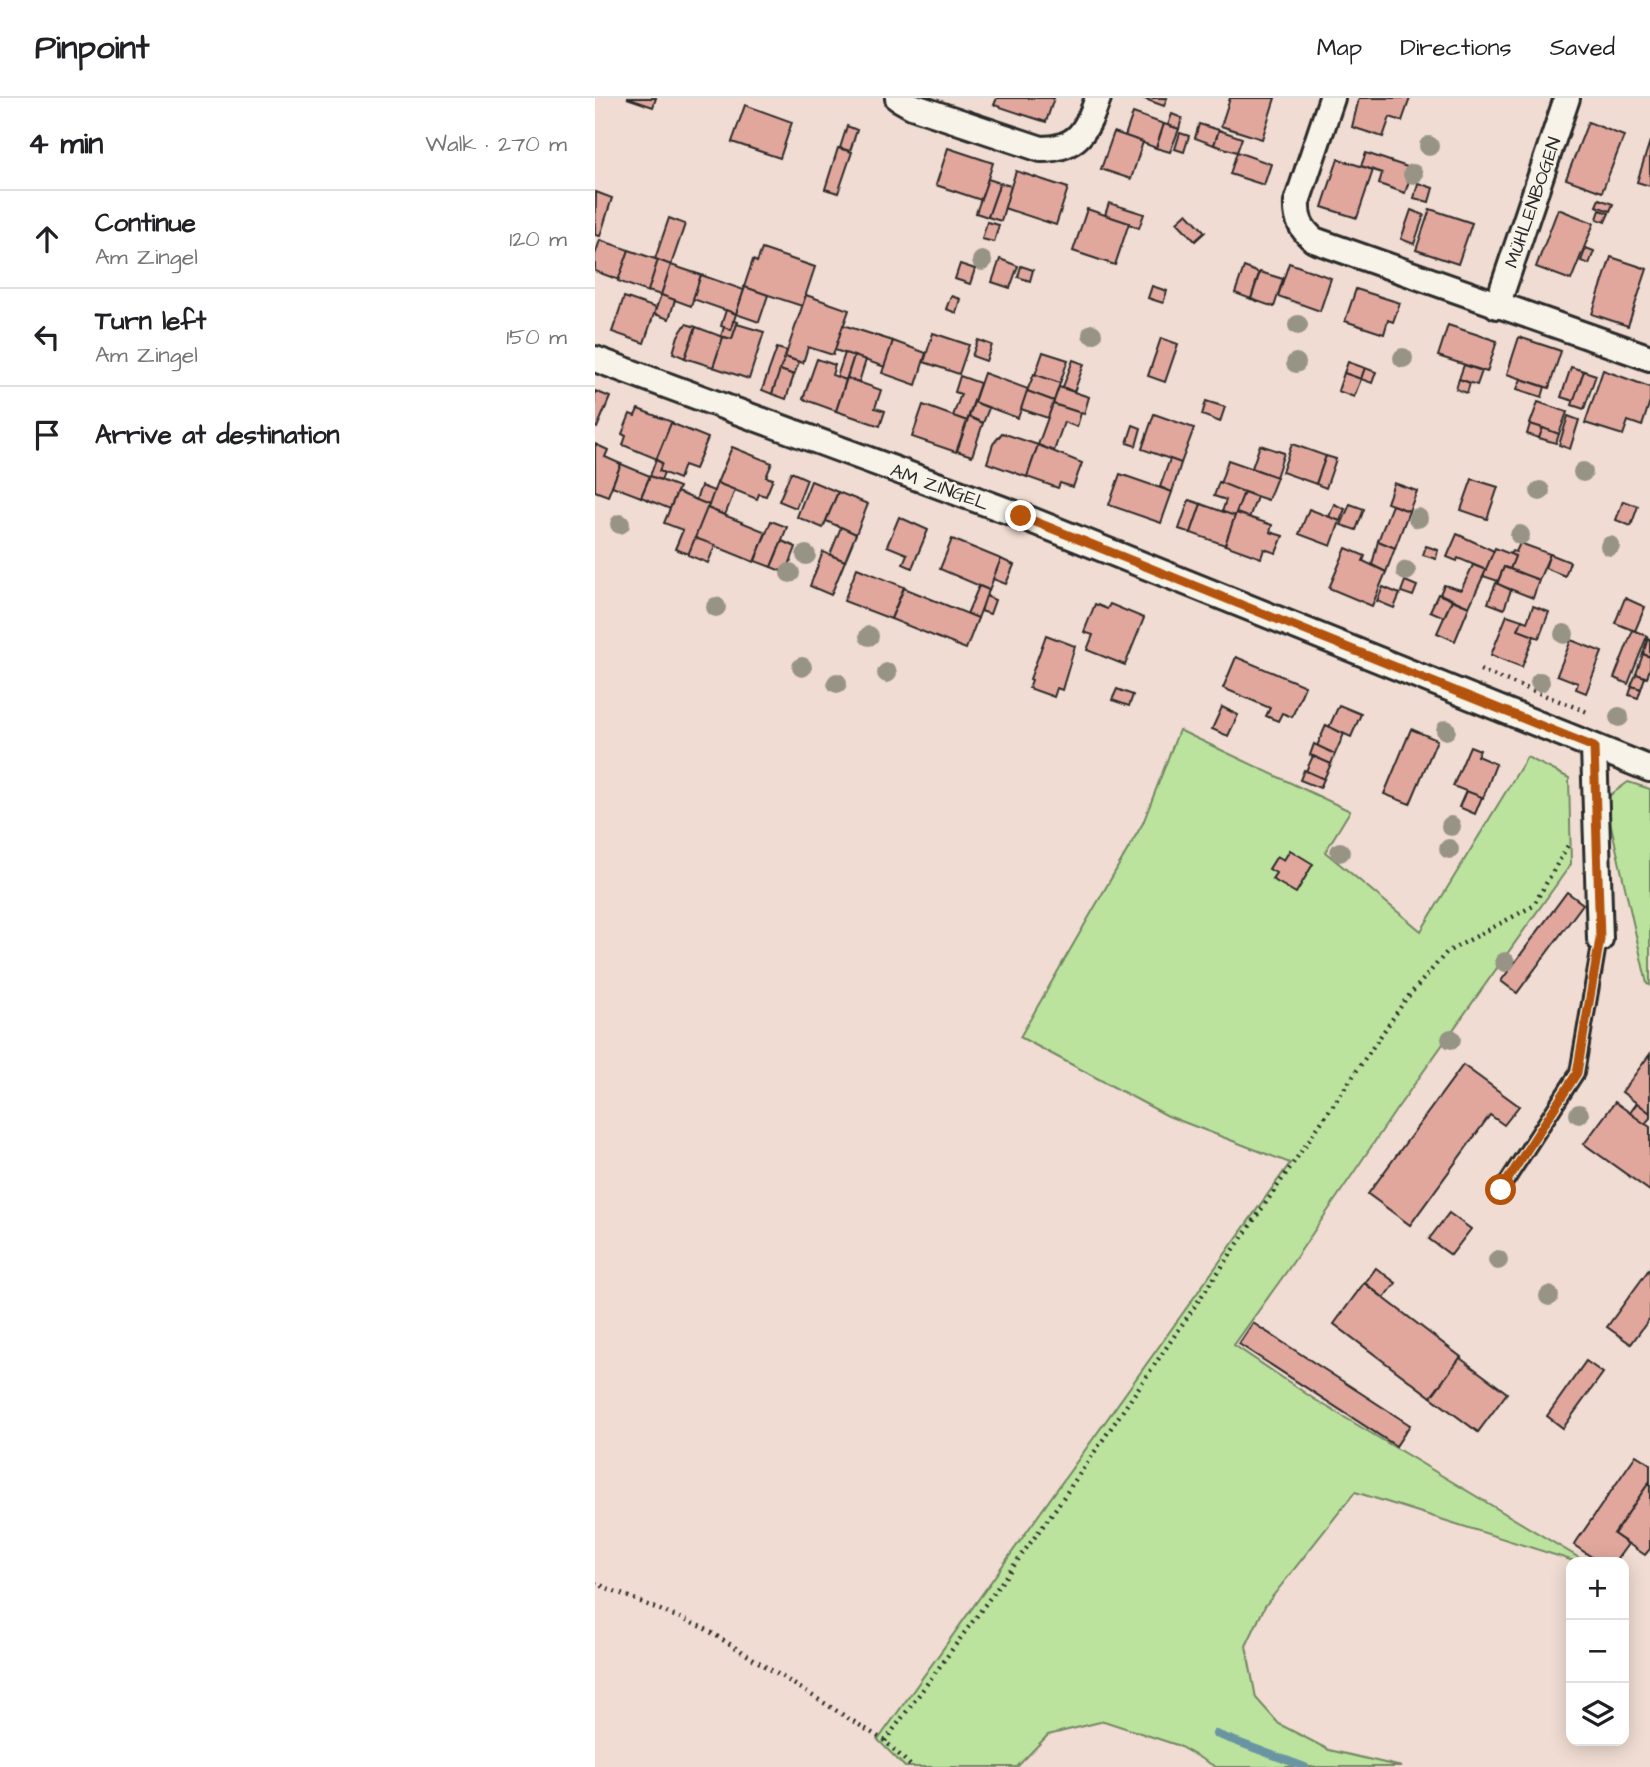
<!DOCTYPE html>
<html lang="en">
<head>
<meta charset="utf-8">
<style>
	body { margin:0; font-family:"Architects Daughter",sans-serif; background:#f6f6f6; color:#202124 }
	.controls { position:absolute; right:21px; bottom:21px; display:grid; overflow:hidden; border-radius:14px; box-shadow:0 4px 18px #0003 }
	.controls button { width:63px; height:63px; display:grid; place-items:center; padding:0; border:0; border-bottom:2px solid #e0e0e0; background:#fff; color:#202124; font:35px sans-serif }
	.stop { position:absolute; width:21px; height:21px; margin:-16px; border:5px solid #b45309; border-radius:50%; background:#fff }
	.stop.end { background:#b45309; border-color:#fff; box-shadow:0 2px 7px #0008 }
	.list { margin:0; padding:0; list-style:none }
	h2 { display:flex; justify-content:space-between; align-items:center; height:91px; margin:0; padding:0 28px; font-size:30px }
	h2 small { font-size:23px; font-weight:400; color:#757577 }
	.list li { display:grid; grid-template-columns:46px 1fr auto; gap:21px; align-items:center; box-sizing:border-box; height:98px; padding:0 28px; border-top:2px solid #e0e0e0 }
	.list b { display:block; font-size:26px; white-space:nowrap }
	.list p { margin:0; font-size:23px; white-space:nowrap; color:#757577 }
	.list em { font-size:23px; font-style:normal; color:#757577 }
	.icon { flex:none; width:38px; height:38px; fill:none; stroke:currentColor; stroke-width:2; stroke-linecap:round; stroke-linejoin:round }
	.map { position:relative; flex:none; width:1055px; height:1669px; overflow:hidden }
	header { display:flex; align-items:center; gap:42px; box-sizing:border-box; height:98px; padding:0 35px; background:#fff; border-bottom:2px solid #e0e0e0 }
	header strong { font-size:33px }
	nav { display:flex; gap:38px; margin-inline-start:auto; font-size:24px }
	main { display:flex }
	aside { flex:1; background:#fff }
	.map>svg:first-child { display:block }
	.green { fill:#bbe39e; stroke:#738764; stroke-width:2 }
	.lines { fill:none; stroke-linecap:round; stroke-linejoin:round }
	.stream { stroke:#6995a3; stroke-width:8 }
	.building { fill:#e1a79d; stroke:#2b2b2b; stroke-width:2 }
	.service-casing { stroke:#2b2b2b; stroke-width:18 }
	.minor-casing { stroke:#2b2b2b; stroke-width:30 }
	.path { stroke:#2b2b2b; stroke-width:4.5; stroke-dasharray:2 5; stroke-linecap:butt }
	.service { stroke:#f7f3e8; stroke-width:12 }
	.minor { stroke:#f7f3e8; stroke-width:24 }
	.tree { fill:#979486 }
	.route { stroke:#b45309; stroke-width:9 }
	.labels { text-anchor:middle; stroke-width:5; stroke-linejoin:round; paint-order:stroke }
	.street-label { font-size:19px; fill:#2b2b2b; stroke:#f7f3e8 }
</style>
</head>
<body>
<header>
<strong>Pinpoint</strong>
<nav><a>Map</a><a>Directions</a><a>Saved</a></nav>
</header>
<main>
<aside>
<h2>4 min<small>Walk · 270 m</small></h2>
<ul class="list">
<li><svg class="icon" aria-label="ahead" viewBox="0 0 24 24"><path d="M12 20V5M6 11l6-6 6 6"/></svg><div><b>Continue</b><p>Am Zingel</p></div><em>120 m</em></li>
<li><svg class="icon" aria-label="left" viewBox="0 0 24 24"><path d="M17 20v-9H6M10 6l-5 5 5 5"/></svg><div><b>Turn left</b><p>Am Zingel</p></div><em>150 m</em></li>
<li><svg class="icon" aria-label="arrive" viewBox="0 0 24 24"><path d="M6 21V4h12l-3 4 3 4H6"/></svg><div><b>Arrive at destination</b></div></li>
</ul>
</aside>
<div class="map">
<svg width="1055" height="1669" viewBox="0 0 1055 1669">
	<rect width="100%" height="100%" fill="#f0dcd2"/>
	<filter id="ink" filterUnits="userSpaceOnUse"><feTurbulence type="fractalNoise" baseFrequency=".0143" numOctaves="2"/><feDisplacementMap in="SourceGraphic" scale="14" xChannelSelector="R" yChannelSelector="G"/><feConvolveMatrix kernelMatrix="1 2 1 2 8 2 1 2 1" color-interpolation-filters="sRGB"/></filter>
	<g filter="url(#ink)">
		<g class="green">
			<polygon points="584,632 755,713 730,754 826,833 932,659 974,680 976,766 801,1012 692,1173 639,1247 719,1301 991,1464 982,1464 760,1394 670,1508 651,1548 661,1600 684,1626 734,1652 807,1669 621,1669 582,1647 509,1623 453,1637 422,1669 310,1669 283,1642 695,1065 573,1018 425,939 548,725"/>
			<polygon points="1033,684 1055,691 1055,887 1052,886 1010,701"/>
		</g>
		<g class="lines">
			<polyline class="stream" points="621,1636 710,1669"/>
		</g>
		<g class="building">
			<polygon points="32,0 61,0 58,9"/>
			<polygon points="402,0 459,0 451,24 399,7"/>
			<polygon points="547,0 572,0 569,8"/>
			<polygon points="635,0 680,0 667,41 626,28"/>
			<polygon points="764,0 815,0 807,23 795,19 788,39 757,29"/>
			<polygon points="150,7 197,24 185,60 137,44"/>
			<polygon points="538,15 569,26 561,50 530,38"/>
			<polygon points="577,16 587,20 584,31 573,27"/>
			<polygon points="993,24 1029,38 1007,94 971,81"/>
			<polygon points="569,26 584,31 575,54 561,50"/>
			<polygon points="604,26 624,32 619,47 600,40"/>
			<polygon points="252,28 262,32 255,53 245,50"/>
			<polygon points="624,32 647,40 642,54 619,47"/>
			<polygon points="519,34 548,44 536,81 506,71"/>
			<polygon points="585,35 594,38 589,54 580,51"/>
			<polygon points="1055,43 1055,88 1042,84"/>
			<polygon points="243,50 257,54 243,95 230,91"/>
			<polygon points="353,50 398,65 386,102 341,87"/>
			<polygon points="642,54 676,66 669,87 635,76"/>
			<polygon points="771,55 818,71 810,95 784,86 787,75 766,68"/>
			<polygon points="743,61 778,72 762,120 727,109"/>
			<polygon points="421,73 473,90 461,127 409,110"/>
			<polygon points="393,81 405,85 393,119 381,115"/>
			<polygon points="405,85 416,88 406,123 393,119"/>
			<polygon points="823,85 838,90 834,104 819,100"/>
			<polygon points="1,94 17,100 5,138 0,137"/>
			<polygon points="1004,101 1018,106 1015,113 1001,108"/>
			<polygon points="514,105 549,116 544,130 510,117"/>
			<polygon points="492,111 534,125 520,167 478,153"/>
			<polygon points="835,111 877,125 863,166 821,152"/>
			<polygon points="963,111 999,125 976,182 941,169"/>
			<polygon points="816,112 829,117 819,146 806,141"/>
			<polygon points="1005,112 1014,115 1010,124 1002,121"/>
			<polygon points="592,115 610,134 600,143 582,124"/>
			<polygon points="74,120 90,126 76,167 60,161"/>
			<polygon points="392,124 404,127 399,144 387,141"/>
			<polygon points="5,142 34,152 24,182 0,173 0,157"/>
			<polygon points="991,150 999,153 994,166 986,163"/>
			<polygon points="167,151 220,169 207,208 149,189 158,162 162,164"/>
			<polygon points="34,152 63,162 53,194 23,183"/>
			<polygon points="1016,159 1052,171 1033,228 997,216"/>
			<polygon points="405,161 423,168 415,190 397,184"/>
			<polygon points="63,162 76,167 66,197 53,193"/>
			<polygon points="694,165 736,180 725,213 683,198"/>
			<polygon points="365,166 380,171 375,186 360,181"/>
			<polygon points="76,167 106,177 96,208 66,197"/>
			<polygon points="426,168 438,172 435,183 423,179"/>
			<polygon points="649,169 664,175 656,201 640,195"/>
			<polygon points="665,174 688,181 679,209 656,201"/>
			<polygon points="106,177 149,192 141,216 98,201"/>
			<polygon points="557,188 572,193 568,205 553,200"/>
			<polygon points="150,189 173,197 164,224 141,216"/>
			<polygon points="761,191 805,205 798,224 793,222 789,236 750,223"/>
			<polygon points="66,197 80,202 74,221 59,216"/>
			<polygon points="211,197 254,212 238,257 213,249 208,265 190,259"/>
			<polygon points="356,198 365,201 361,215 351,211"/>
			<polygon points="29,199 61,210 49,245 17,234"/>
			<polygon points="131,212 141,216 136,232 126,228"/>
			<polygon points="138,223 143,224 137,241 126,238 129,229 136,232"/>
			<polygon points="91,226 101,229 90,260 78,255 83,238"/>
			<polygon points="142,226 169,234 154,281 118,269 128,239 137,241"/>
			<polygon points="248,227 298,243 290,269 240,252"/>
			<polygon points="853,227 902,243 892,274 843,258"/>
			<polygon points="101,229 128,239 118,269 90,260"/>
			<polygon points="338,235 374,247 364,276 329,264"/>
			<polygon points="924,239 966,253 954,290 912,276"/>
			<polygon points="566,240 583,246 570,284 553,278"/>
			<polygon points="383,242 397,247 391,263 377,258"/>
			<polygon points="298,243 331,255 321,287 287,275"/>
			<polygon points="182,250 192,253 177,296 167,292"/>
			<polygon points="448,254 473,262 465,285 440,277"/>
			<polygon points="250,255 259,258 251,282 242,279"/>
			<polygon points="259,258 271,262 264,284 252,280"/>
			<polygon points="190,259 204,264 199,277 185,272"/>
			<polygon points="222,261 240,267 237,277 251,282 241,313 208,301"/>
			<polygon points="478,262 489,266 479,294 468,289"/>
			<polygon points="753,264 770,270 766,281 749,275"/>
			<polygon points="869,267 887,273 882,287 864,281"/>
			<polygon points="976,269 989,273 979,303 966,299"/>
			<polygon points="770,270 781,274 777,285 766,281"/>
			<polygon points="185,272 199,277 191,301 177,296"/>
			<polygon points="1008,272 1055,289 1055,303 1047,328 1033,323 1028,337 990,325"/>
			<polygon points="989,273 1001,277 989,311 977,307"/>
			<polygon points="389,275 433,291 423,320 379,304"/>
			<polygon points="749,275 766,281 759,299 743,293"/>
			<polygon points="439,276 465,285 459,303 432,293"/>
			<polygon points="365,278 385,285 372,323 358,318 366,296 360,294"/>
			<polygon points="252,280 286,292 280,310 290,313 285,328 241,313"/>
			<polygon points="864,281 875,285 872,295 861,291"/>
			<polygon points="926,281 950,289 947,299 922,291"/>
			<polygon points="464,289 494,299 489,316 458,306"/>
			<polygon points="0,293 15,299 2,330 0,329"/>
			<polygon points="432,293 459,303 453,320 426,311"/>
			<polygon points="611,303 630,309 625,324 607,317"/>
			<polygon points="379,304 394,310 388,325 374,319"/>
			<polygon points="943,304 972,314 964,336 935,326"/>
			<polygon points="458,306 486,315 482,329 469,324 459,353 443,347"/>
			<polygon points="328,307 372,323 361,354 317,339"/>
			<polygon points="43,311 77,324 62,361 28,347 31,338 27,336 35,316 40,318"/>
			<polygon points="559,316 599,330 586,365 547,351"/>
			<polygon points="973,318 984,322 975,351 964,347"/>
			<polygon points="374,319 388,325 377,358 362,353"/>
			<polygon points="76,325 113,340 100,371 89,367 84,381 64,373 67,365 61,362"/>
			<polygon points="935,326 948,330 944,340 932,336"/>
			<polygon points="538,327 546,330 541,348 532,345"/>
			<polygon points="948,330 964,336 961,345 944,340"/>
			<polygon points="407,335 443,347 432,379 392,365 398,346"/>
			<polygon points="0,346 13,352 10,359 26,366 13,398 0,393"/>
			<polygon points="697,346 731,358 721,386 687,374"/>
			<polygon points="443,347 487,365 478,389 465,385 463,390 432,379"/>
			<polygon points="665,347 689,355 681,379 657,370"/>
			<polygon points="137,349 177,365 171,379 178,381 171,398 164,396 162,401 122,385"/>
			<polygon points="731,358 741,361 731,390 721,386"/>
			<polygon points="575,361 586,365 577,394 565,389"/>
			<polygon points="61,362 67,365 64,373 69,375 66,382 55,378"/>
			<polygon points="633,362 682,379 673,402 625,386"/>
			<polygon points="26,366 55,378 46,399 17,388"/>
			<polygon points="196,374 212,381 201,410 184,403"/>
			<polygon points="525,376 577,394 566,425 514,407"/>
			<polygon points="55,378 84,389 75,411 46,399"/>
			<polygon points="877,381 903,389 892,421 866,412"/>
			<polygon points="216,383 243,394 228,430 202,419"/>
			<polygon points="624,384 649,394 640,418 627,414 631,402 619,398"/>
			<polygon points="122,385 140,392 130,417 112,410"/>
			<polygon points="799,385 822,393 814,413 792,405"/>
			<polygon points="106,388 119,393 114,407 101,402"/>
			<polygon points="82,394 114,407 94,456 80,451 88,432 69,425"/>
			<polygon points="243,394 273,406 261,436 231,423"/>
			<polygon points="649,394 662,399 654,420 641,415"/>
			<polygon points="594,402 606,406 596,435 584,431"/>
			<polygon points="1028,403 1043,408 1036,428 1021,422"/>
			<polygon points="606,406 640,418 630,447 596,435"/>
			<polygon points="739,406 750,411 745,423 734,419"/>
			<polygon points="755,406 769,411 761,432 746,427"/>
			<polygon points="797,407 814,413 800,450 783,443"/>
			<polygon points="112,410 171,434 159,464 100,440"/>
			<polygon points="714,411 745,423 736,448 704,436"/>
			<polygon points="641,415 677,427 675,434 688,438 681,455 669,451 666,460 630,447"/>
			<polygon points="304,419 333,432 317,470 308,466 312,456 292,448"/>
			<polygon points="176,423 192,429 176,469 160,463"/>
			<polygon points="246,429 261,436 250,463 235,457"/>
			<polygon points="862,436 899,453 891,472 863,460 862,463 852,459"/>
			<polygon points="100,440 120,447 113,465 93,457"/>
			<polygon points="357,441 406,461 394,492 345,471"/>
			<polygon points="187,443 201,449 191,475 176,469"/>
			<polygon points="783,443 800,450 791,474 777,467"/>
			<polygon points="925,445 955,456 944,482 915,471 920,458 914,456 918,453 921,454"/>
			<polygon points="831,448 843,452 841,461 828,457"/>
			<polygon points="751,450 770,458 768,463 791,474 777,508 734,490"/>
			<polygon points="900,450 920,458 915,471 909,469 903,483 888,478"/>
			<polygon points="228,454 250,463 236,497 215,488"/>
			<polygon points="955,456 975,464 970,478 950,470"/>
			<polygon points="406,461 419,467 411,486 398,481"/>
			<polygon points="878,467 891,472 874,509 845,496 849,487 866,492"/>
			<polygon points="909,469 944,482 938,500 902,486"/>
			<polygon points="262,470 309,489 296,521 249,503"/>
			<polygon points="810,483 822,488 818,498 806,494"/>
			<polygon points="901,485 916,492 909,511 893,505"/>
			<polygon points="384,488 394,492 383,520 372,516"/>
			<polygon points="788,489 805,496 799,510 782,503"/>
			<polygon points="309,490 383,520 371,551 296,521"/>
			<polygon points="843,496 857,502 849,519 835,513"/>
			<polygon points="391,498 400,502 395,516 386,513"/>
			<polygon points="1030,500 1050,509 1040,533 1020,525"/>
			<polygon points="857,502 874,509 860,543 842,535"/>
			<polygon points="500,506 512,511 515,506 549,520 530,567 492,552 498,537 489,534"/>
			<polygon points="938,508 954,514 944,540 923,532 927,522 932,524"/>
			<polygon points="912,517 927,522 923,532 939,538 927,569 896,557"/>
			<polygon points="1038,532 1052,538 1033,586 1019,580"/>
			<polygon points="451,537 480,548 467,592 462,590 459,599 434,590 437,582 435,581"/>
			<polygon points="1053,540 1055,541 1055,559 1048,556"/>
			<polygon points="976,542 1007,554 991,595 981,591 983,585 962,577"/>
			<polygon points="1048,556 1055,559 1055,570 1052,580 1041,576"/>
			<polygon points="641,559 710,588 697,619 687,615 683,623 671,618 675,610 628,590"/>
			<polygon points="1041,576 1050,579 1046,591 1036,588"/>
			<polygon points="1037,588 1046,591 1043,600 1034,597"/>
			<polygon points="522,591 538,597 534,608 517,602"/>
			<polygon points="744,607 766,616 756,639 734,629"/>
			<polygon points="627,609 643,617 633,638 617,631"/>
			<polygon points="731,627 749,636 740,656 722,648"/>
			<polygon points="816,631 842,642 815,706 789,696"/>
			<polygon points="719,646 740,656 736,666 715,657"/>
			<polygon points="875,648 885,652 882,658 901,666 888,700 858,688"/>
			<polygon points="718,658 736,666 729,681 711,673"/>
			<polygon points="709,672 729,681 725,690 705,682"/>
			<polygon points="871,693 887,699 880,716 864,709"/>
			<polygon points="695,752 718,766 701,795 677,781 681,775 674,771 682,758 689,762"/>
			<polygon points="972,794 988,806 922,895 906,883"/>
			<polygon points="1055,956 1055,1015 1027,994"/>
			<polygon points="868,967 924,1008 909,1027 895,1017 815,1127 773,1096"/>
			<polygon points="1020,1004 1055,1029 1055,1093 989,1046"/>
			<polygon points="1042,1005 1055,1015 1055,1020 1050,1026 1035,1015"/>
			<polygon points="854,1115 876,1131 856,1157 834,1141"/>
			<polygon points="781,1170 801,1185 789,1200 770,1185"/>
			<polygon points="1055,1170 1055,1220 1036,1246 1012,1229"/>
			<polygon points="769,1185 866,1259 836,1299 739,1226"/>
			<polygon points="658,1225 815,1327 801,1348 644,1246"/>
			<polygon points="865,1260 912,1295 883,1334 836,1299"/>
			<polygon points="991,1263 1008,1275 968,1330 952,1318"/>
			<polygon points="1041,1357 1055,1366 1055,1383 1019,1436 1033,1446 1020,1464 1004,1464 979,1447"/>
			<polygon points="1055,1383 1055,1451 1050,1457 1019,1436"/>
		</g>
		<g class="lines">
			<g class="service-casing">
				<polyline id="service" points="906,1092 982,975 1005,841"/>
			</g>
			<g class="minor-casing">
				<g id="minor">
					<path d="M 303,0 L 317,8 L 446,51 C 483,51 492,32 503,0"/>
					<path d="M 737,0 L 702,104 C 701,121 706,131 719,142 L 1055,260"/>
					<polyline points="902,208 972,0"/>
					<polyline points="0,261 426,418 1055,671"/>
					<polyline points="999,649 1005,841"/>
				</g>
			</g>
			<g class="path">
				<polyline points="885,572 995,615"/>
				<polyline points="0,1485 109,1530 290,1643 317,1669"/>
				<polyline points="290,1643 461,1410 811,901 852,854 938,808 975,744"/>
			</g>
			<use href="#service" class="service"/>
			<use href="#minor" class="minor"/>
		</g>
		<g class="tree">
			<circle cx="834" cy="48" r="10"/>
			<circle cx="818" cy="76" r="10"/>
			<circle cx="387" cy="163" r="10"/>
			<circle cx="703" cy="227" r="10"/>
			<circle cx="497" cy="236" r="10"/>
			<circle cx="808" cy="260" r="10"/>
			<circle cx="701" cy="265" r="10"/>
			<circle cx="988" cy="374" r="10"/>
			<circle cx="945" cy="393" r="10"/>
			<circle cx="823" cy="420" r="10"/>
			<circle cx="25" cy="426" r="10"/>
			<circle cx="925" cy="437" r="10"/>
			<circle cx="1015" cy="448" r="10"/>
			<circle cx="211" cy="457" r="10"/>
			<circle cx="811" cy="473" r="10"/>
			<circle cx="195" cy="475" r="10"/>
			<circle cx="121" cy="509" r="10"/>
			<circle cx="969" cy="536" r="10"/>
			<circle cx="274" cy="538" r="10"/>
			<circle cx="207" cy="569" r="10"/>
			<circle cx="292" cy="575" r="10"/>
			<circle cx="945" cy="584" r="10"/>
			<circle cx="242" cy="585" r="10"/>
			<circle cx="1024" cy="619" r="10"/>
			<circle cx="851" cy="632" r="10"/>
			<circle cx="856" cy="728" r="10"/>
			<circle cx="854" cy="751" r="10"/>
			<circle cx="745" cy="754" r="10"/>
			<circle cx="910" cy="864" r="10"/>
			<circle cx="856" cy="941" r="10"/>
			<circle cx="984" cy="1016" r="10"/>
			<circle cx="903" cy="1162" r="10"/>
			<circle cx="954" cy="1198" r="10"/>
		</g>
	</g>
	<g class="lines" filter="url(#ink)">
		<polyline class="route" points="426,418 999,649 1005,841 982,975 906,1092"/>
	</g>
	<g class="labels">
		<g class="street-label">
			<text transform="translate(937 104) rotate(-71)" y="7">MÜHLENBOGEN</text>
			<text transform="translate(345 388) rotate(20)" y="7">AM ZINGEL</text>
		</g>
	</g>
</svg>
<div class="controls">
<button>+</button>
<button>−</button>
<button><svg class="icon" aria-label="layers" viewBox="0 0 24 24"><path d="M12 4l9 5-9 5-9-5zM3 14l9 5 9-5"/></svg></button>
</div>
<div class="stop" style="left:906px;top:1092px"></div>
<div class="stop end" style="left:426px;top:418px"></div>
</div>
</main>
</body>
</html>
